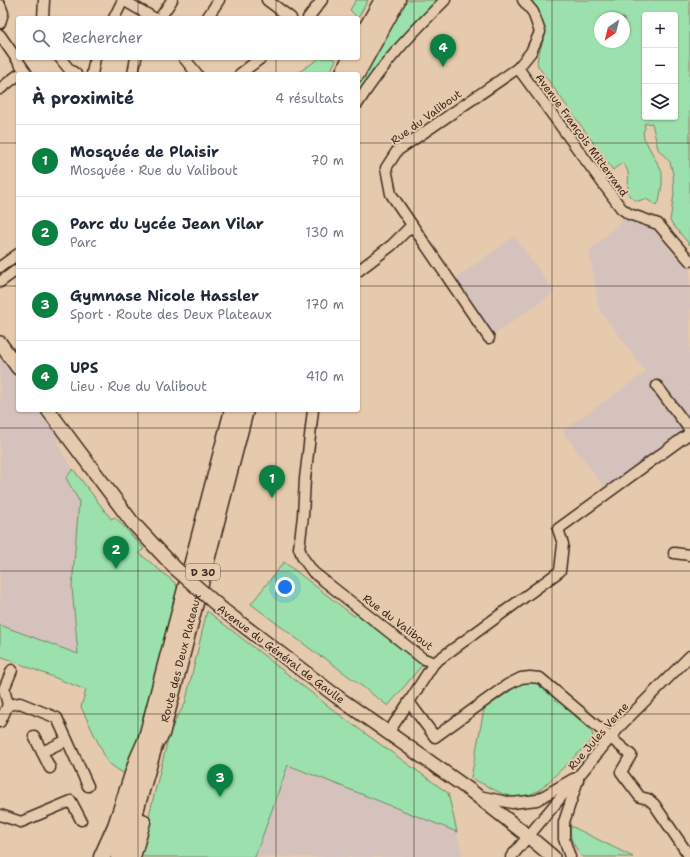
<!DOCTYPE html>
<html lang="fr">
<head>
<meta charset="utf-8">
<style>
	body { margin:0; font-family:"Shantell Sans",sans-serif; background:#f6f6f7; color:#1f2937 }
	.controls { position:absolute; right:12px; top:12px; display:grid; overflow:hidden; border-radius:4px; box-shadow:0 1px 3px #0004 }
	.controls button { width:36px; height:36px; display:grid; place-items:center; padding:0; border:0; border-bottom:1px solid #e0e1e3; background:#fff; color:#1f2937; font:20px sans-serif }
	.compass { position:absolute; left:594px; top:12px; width:36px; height:36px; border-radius:50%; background:#fff; box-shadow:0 1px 3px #0004; rotate:215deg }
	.you { position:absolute; left:285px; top:587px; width:14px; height:14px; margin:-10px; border:3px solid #fff; border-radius:50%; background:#1a73e8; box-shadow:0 0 0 6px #1a73e833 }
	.badge { display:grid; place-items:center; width:26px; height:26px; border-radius:50%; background:#0b8043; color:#fff; font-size:13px; font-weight:700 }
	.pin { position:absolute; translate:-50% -33px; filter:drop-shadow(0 1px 2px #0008) }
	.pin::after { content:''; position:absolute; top:21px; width:14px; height:12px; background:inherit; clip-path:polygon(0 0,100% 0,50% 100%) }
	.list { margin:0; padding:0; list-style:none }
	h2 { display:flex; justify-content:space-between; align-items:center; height:52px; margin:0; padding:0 16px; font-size:17px }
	h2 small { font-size:13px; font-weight:400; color:#747a83 }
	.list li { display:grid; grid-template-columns:26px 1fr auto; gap:12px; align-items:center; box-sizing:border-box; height:72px; padding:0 16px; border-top:1px solid #e0e1e3 }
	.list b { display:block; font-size:15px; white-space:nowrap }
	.list p { margin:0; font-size:13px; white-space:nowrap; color:#747a83 }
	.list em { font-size:13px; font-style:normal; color:#747a83 }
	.icon { flex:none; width:22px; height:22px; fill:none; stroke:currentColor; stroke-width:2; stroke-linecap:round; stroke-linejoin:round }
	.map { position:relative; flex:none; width:690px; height:857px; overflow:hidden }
	.search { position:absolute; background:#fff; box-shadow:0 1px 3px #0004; left:16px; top:16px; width:344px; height:44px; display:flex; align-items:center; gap:10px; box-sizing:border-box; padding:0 14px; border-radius:4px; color:#747a83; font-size:15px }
	.panel { position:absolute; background:#fff; box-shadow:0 1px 3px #0004; left:16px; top:72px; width:344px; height:340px; border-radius:4px }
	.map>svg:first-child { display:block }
	.built { fill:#d6c2bd }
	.green { fill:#9ce1ad; stroke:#6c8666; fill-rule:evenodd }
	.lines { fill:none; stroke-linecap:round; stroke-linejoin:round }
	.minor-casing { stroke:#3b2a1e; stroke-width:13 }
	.tertiary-casing { stroke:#3b2a1e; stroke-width:16 }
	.primary-casing { stroke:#3b2a1e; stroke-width:19 }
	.minor { stroke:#e6caad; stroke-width:10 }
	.tertiary { stroke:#e6caad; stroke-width:13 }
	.primary { stroke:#e6caad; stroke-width:16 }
	.tertiary-bridge-casing { stroke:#3b2a1e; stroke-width:16; stroke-linecap:butt }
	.tertiary-bridge { stroke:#e6caad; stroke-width:13 }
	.grid { fill:none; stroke:#3b2a1e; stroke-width:1; stroke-opacity:0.55 }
	.labels { text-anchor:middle; stroke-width:4; stroke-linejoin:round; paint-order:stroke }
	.shield { fill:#e6caad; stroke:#6e5a49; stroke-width:1 }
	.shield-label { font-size:10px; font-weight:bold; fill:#3b2a1e }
	.street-label { font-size:11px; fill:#3b2a1e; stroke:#e6caad }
</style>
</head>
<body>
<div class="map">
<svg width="690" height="857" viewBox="0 0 690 857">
	<rect width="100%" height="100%" fill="#e6caad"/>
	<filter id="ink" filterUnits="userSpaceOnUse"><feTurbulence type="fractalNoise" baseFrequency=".025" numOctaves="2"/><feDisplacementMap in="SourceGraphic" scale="8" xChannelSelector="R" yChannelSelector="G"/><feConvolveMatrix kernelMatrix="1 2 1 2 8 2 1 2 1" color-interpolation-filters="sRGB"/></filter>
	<g filter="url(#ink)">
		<g class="built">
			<polygon points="629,214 658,224 690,261 690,433 608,492 562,431 646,372 599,309 589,251"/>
			<polygon points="514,236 555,292 489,338 451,282"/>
			<polygon points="0,341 18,362 18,410 52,410 63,424 57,444 73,469 66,478 79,501 72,587 78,654 0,625"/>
			<polygon points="288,765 457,832 463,857 255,857"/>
		</g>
		<g class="green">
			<polygon points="356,0 368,0 358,18 350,10"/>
			<polygon points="402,0 441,0 358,96 358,82 370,58"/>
			<path d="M 528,0 L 690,0 L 690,245 L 670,221 L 674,194 L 673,174 L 670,162 L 658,149 L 652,123 L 644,124 L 645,128 L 643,132 L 644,138 L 662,172 L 662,184 L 659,202 L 656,205 L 646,199 L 637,201 C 634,199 631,198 629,195 C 625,186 634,173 622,163 L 613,170 L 538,66 C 536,59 539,55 541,47 C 547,28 541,15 528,0 ZM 645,15 L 675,15 L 675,117 L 645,117 ZM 600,18 L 624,18 L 624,42 L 600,42 Z"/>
			<polygon points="320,58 331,58 336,60 329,74 296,74"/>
			<polygon points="73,469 111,519 115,517 144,549 139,553 174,582 179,589 130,772 123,773 108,763 81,707 86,690 0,656 0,625 78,654 72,587 79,501 66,478"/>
			<polygon points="284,562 354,616 357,614 423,664 388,706 322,656 321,657 251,604"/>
			<polygon points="207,611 341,716 448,793 457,832 288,765 255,857 137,857 141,848 169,735 177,717 185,704"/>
			<path d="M 530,681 C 547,685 577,718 591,731 L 593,735 L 592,740 L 541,789 L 525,797 L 514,797 L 503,794 L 471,778 L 484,709 L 520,684 Z"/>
			<path d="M 571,826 L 633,857 L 582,857 C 575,847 568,838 571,826 Z"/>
		</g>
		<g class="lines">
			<g class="minor-casing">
				<g id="minor">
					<polyline points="123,0 154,18"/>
					<polyline points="267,0 291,18"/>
					<polyline points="523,0 533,12 540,32 531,52 518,68 621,208 629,214 658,224 690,261"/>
					<polyline points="0,5 3,13 0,23"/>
					<polyline points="43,18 44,0"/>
					<polyline points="114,18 123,0"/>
					<polyline points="160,18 172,0"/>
					<polyline points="207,18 219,0"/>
					<polyline points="308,18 322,0"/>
					<polyline points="0,35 27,74"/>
					<polyline points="60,58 69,69 76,74"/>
					<polyline points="184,58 197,74"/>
					<polyline points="92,74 95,58"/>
					<polyline points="133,74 136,58"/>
					<polyline points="240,74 261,58"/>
					<polyline points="0,89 18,75"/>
					<path d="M 358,103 C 382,64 413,32 445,0"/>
					<polyline points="412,225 489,338"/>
					<polyline points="0,267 18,254"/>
					<polyline points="358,271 392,245 412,225 391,194 386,168 397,151 518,68"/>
					<polyline points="0,282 18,269"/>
					<polyline points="657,386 690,430"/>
					<polyline points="313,410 305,479 303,516 299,548 303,558 313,572 422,658 434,663"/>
					<polyline points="690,433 558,529 563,544 560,571 434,663 409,702 435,737 507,685 521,678 530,677 540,678 631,755 621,772 640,797 648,799 654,804 690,857"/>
					<polyline points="674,553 690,555"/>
					<polyline points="8,705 4,689 12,670"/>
					<polyline points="0,722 8,705 20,703 57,718 88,786"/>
					<polyline points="388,733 409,702"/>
					<polyline points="34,736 50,768"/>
					<polyline points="42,752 67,740"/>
					<polyline points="479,796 512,803 537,800 573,779"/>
					<polyline points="0,815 21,822 71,801 81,820"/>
					<polyline points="511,857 621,725 690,656"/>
					<polyline points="570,857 564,839 564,822 578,780"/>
				</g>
			</g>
			<g class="tertiary-casing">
				<g id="tertiary">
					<polyline points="0,343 18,368"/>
					<polyline points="48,410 132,522 175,568"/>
					<polyline points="223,610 336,696 471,791 528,836 553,857"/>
				</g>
			</g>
			<g class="primary-casing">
				<g id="primary">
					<polyline points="358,44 383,0"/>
					<polyline points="343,74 351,58"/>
					<polyline points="356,74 397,0"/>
					<polyline points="145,753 146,741 233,410"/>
					<polyline points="102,857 116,826 138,759 146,741"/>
					<path id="s1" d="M 119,857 L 129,832 L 155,742 L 161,734 L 245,410"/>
					<polyline points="132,857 142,822"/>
				</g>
			</g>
			<use href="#minor" class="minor"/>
			<use href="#tertiary" class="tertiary"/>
			<use href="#primary" class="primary"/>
			<g class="tertiary-bridge-casing">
				<polyline id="tertiary-bridge" points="175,568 223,610"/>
			</g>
			<use href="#tertiary-bridge" class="tertiary-bridge"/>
		</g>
	</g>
	<path class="grid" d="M 138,0 L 138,18M 276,0 L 276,18M 414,0 L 414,857M 552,0 L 552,857M 138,58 L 138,74M 276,58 L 276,74M 0,143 L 18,143M 358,143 L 690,143M 0,286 L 18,286M 358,286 L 690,286M 138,410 L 138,857M 276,410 L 276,857M 0,428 L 690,428M 0,571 L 690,571M 0,714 L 690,714"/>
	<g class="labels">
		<rect class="shield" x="186" y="564" width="34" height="16" rx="3"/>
		<g class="shield-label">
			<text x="203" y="576">D 30</text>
		</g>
		<g class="street-label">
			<text transform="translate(426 117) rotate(-36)" y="4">Rue du Valibout</text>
			<text transform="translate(582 135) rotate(54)" y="4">Avenue François Mitterrand</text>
			<text transform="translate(398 622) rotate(37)" y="4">Rue du Valibout</text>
			<text transform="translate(281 654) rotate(37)" y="4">Avenue du Général de Gaulle</text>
			<text dy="4" stroke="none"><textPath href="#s1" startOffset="209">Route des Deux Plateaux</textPath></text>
			<text transform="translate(598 736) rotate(-49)" y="4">Rue Jules Verne</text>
		</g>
	</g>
</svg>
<div class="controls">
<button>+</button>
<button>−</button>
<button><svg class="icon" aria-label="layers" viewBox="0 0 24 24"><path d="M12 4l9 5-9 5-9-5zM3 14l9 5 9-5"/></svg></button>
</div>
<svg class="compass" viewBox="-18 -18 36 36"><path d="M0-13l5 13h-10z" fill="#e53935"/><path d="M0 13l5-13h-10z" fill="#747a83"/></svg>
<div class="you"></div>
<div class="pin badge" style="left:272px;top:498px">1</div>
<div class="pin badge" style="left:116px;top:569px">2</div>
<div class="pin badge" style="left:220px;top:797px">3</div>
<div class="pin badge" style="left:443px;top:67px">4</div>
<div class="search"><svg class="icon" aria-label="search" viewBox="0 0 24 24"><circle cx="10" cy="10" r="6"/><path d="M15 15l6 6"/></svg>Rechercher</div>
<section class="panel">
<h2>À proximité<small>4 résultats</small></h2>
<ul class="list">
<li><span class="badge">1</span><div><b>Mosquée de Plaisir</b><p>Mosquée · Rue du Valibout</p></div><em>70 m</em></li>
<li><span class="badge">2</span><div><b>Parc du Lycée Jean Vilar</b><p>Parc</p></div><em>130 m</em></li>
<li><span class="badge">3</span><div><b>Gymnase Nicole Hassler</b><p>Sport · Route des Deux Plateaux</p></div><em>170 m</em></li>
<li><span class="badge">4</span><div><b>UPS</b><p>Lieu · Rue du Valibout</p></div><em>410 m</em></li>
</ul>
</section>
</div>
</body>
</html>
